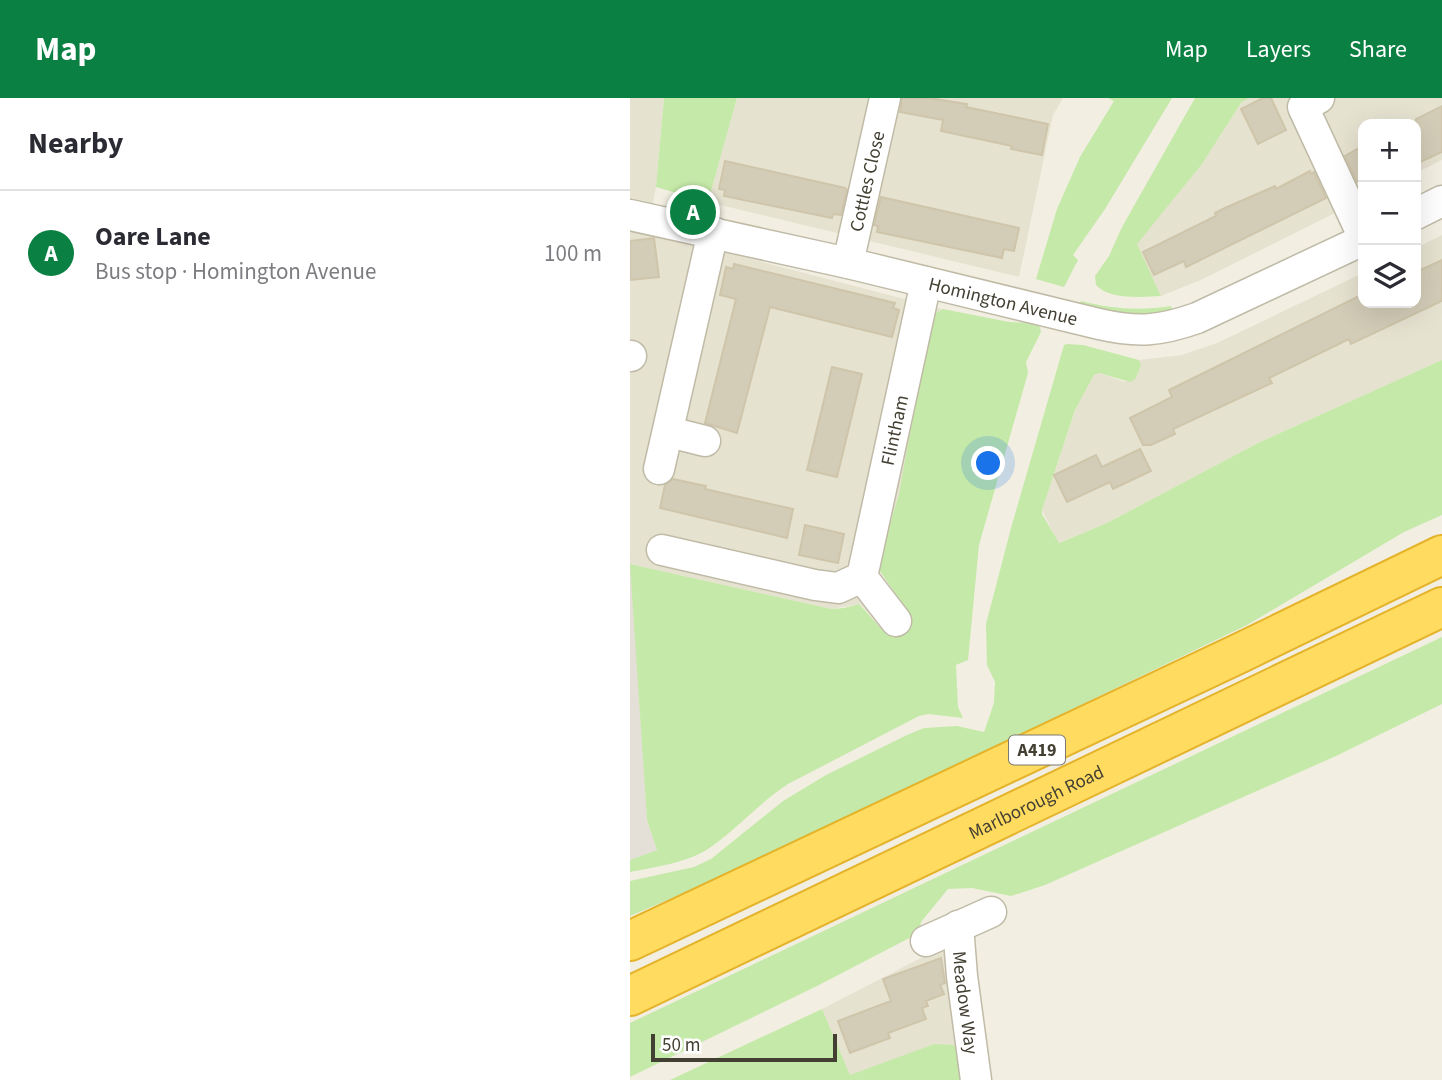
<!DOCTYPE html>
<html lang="en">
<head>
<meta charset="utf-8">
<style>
	body { margin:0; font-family:"Source Sans 3",sans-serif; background:#f2f2f3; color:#2b2b33 }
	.controls { position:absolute; right:21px; top:21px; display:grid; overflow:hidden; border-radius:14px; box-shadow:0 7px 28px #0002 }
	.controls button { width:63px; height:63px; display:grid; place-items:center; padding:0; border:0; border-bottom:2px solid #e1e1e2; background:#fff; color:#2b2b33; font:35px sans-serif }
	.scale { position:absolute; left:21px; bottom:18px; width:186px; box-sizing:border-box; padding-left:7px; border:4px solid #433f32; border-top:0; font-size:19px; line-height:24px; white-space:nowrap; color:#433f32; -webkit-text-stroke:5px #fff; paint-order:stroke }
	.you { position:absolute; left:359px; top:366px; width:24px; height:24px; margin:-18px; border:5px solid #fff; border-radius:50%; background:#1a73e8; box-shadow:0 0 0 10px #1a73e833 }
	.badge { display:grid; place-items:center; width:46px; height:46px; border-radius:50%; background:#0b8043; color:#fff; font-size:23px; font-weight:700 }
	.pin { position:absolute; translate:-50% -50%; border:4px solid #fff; box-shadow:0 2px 7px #0006 }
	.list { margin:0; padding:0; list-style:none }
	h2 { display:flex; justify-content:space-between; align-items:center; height:91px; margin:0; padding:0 28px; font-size:30px }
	h2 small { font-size:23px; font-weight:400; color:#7c7c81 }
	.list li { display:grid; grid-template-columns:46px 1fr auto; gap:21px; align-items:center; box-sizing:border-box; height:126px; padding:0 28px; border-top:2px solid #e1e1e2 }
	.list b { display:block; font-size:26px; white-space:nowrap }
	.list p { margin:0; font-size:23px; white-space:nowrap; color:#7c7c81 }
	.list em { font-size:23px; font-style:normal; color:#7c7c81 }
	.icon { flex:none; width:38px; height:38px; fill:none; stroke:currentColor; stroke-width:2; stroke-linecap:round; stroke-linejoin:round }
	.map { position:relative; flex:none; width:812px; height:982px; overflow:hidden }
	header { display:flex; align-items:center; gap:42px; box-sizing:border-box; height:98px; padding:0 35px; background:#0b8043; color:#fff }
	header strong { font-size:33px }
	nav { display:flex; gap:38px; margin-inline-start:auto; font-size:24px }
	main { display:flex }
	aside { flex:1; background:#fff }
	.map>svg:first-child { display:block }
	.residential { fill:#e6e2d0 }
	.industrial { fill:#e4dfd7 }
	.green { fill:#c5e9a8 }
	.building { fill:#d3ccb7; stroke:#cfc5aa; stroke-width:2 }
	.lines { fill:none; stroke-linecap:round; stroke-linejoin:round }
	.minor-casing { stroke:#c0bba7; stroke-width:33 }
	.highway-casing { stroke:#e4b32a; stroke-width:42 }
	.minor { stroke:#fff; stroke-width:30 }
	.highway { stroke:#ffdb60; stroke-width:38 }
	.labels { text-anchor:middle; stroke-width:5; stroke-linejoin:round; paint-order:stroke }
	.shield { fill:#fff; stroke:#7b7970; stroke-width:2 }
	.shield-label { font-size:18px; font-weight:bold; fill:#433f32 }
	.street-label { font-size:19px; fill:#433f32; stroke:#fff }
</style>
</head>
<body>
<header>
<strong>Map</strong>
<nav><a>Map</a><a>Layers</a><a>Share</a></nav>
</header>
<main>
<aside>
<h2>Nearby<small></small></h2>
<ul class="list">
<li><span class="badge">A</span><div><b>Oare Lane</b><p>Bus stop · Homington Avenue</p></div><em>100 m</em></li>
</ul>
</aside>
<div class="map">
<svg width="812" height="982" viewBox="0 0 812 982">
	<rect width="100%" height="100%" fill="#f2efe2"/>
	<g class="residential">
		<polygon points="0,0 34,0 26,89 17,134 313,211 306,215 269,396 247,469 250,477 281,518 257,537 230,506 201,511 0,466"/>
		<polygon points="107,0 433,0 423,17 389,179 78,104"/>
		<polygon points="618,0 812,0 812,62 786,75 786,26 733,26 733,101 573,181 531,198 506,146 572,66 611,5"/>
		<polygon points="812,137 812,262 628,345 477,425 428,445 412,412 445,312 464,277 469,275 495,284 511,267 509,262 552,257 587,245 733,175 733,205 786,205 786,150"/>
		<polygon points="316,847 335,963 304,946 220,978 192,911"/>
	</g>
	<polygon class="industrial" points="0,452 17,722 27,752 0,762"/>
	<g class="green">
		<polygon points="34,0 107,0 78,104 26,89"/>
		<polygon points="478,0 542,0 475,111 443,157 448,162 434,189 406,181 427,111 450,59 484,3"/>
		<path d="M 565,0 L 618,0 L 611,5 L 572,66 L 507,146 L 531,198 C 512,199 479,202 466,187 L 465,178 L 479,158 L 492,129 Z"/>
		<path d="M 451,203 C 482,211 510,213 541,208 L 543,213 L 539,215 L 506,219 L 449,207 Z"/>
		<path d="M 313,211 L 379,224 L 402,225 L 410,229 L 411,234 L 396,264 L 398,275 L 349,447 L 338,562 L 326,567 L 328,609 L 333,620 L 298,616 L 289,618 L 158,686 C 129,705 106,732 78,751 C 56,765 25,769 0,774 L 0,762 L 27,752 L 17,722 L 0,466 L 201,511 L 214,510 L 229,506 L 257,537 L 281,518 L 247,469 L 269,396 L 300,224 L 306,215 Z"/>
		<polygon points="437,246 453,247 509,262 511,267 506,280 500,284 469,275 464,277 445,312 412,412 412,416 429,445 477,425 628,345 812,262 812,417 774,434 617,527 108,772 0,818 0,783 64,769 81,761 153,703 196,677 277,637 294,630 327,628 354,634 364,605 365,584 357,567 356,526 381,430 434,247"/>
		<polygon points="812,539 812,606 706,658 415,787 381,798 342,790 318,791 291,824 289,835 187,888 0,979 0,925"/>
		<polygon points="192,911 220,977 304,946 324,947 335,963 339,982 40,982"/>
	</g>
	<g class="building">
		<polygon points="272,0 299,0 337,6 336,9 418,26 412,57 381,51 382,48 311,33 313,22 270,14"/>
		<polygon points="633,0 641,0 656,32 628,46 611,11"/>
		<polygon points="812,8 812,54 786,66 786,21"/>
		<polygon points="733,48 733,81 727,84 715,58"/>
		<polygon points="95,63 215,90 217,92 211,117 203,116 202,120 94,98 95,92 89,91"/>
		<polygon points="680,73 681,76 684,74 696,100 556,169 554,163 524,177 513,154 586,118 585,115 595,110 645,88 646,91"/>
		<polygon points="251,99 389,130 384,153 374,151 372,160 247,134 248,128 244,127"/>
		<polygon points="24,140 29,179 0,182 0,143"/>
		<polygon points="812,162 812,203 721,246 719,241 639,280 642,285 543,331 545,336 521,347 513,347 500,320 542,299 539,292 733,196 733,205 786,205 786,174"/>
		<polygon points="104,166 265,205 263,210 269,212 262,239 140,209 107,335 75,325 106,201 90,197 96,169 103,171"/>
		<polygon points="202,269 232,276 207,379 177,372"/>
		<polygon points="510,351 521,373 483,391 480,384 437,404 424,377 466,357 472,369"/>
		<polygon points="43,381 76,388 75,391 163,411 157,440 30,410 35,387"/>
		<polygon points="175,427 214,436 208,465 169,457"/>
		<polygon points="311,860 315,885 310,887 314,896 296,903 298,908 292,910 296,921 258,935 260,940 220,955 208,923 261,903 253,881"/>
	</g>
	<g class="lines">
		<g class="minor-casing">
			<g id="minor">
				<polyline points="689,0 673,9 733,138"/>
				<polyline points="786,116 812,103"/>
				<path id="s1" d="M 0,117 L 218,165 L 469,226 C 508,235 530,233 567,220 L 733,142"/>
				<path id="s2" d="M 218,165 L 255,0"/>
				<polyline points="0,258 1,258"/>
				<polyline points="39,334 75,343"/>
				<polyline points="29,371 83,134"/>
				<path id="s3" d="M 32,452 L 185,487 L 208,490 L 232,479 L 296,184"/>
				<polyline points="232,479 266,523"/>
				<path id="s4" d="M 328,828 L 332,878 L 346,982"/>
				<polyline points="296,843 361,814"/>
			</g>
		</g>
		<g class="highway-casing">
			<g id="highway">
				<polyline points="0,843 610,555 812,457"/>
				<path id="s5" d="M 0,898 L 812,509"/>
			</g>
		</g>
		<use href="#minor" class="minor"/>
		<use href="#highway" class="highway"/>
	</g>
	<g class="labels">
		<rect class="shield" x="379" y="637.5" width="56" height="29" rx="5"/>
		<g class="shield-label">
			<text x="407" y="658">A419</text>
		</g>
		<g class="street-label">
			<text dy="7" stroke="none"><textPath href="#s2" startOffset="84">Cottles Close</textPath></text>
			<text dy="7" stroke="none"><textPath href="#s1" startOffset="383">Homington Avenue</textPath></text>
			<text dy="7" stroke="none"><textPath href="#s3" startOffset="357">Flintham</textPath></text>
			<text dy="7" stroke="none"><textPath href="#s5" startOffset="450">Marlborough Road</textPath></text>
			<text dy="7" stroke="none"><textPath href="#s4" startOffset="77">Meadow Way</textPath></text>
		</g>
	</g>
</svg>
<div class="controls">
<button>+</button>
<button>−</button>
<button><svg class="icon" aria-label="layers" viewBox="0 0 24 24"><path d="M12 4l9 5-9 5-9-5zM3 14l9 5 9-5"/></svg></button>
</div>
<div class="scale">50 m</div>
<div class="you"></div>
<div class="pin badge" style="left:63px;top:114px">A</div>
</div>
</main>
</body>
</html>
